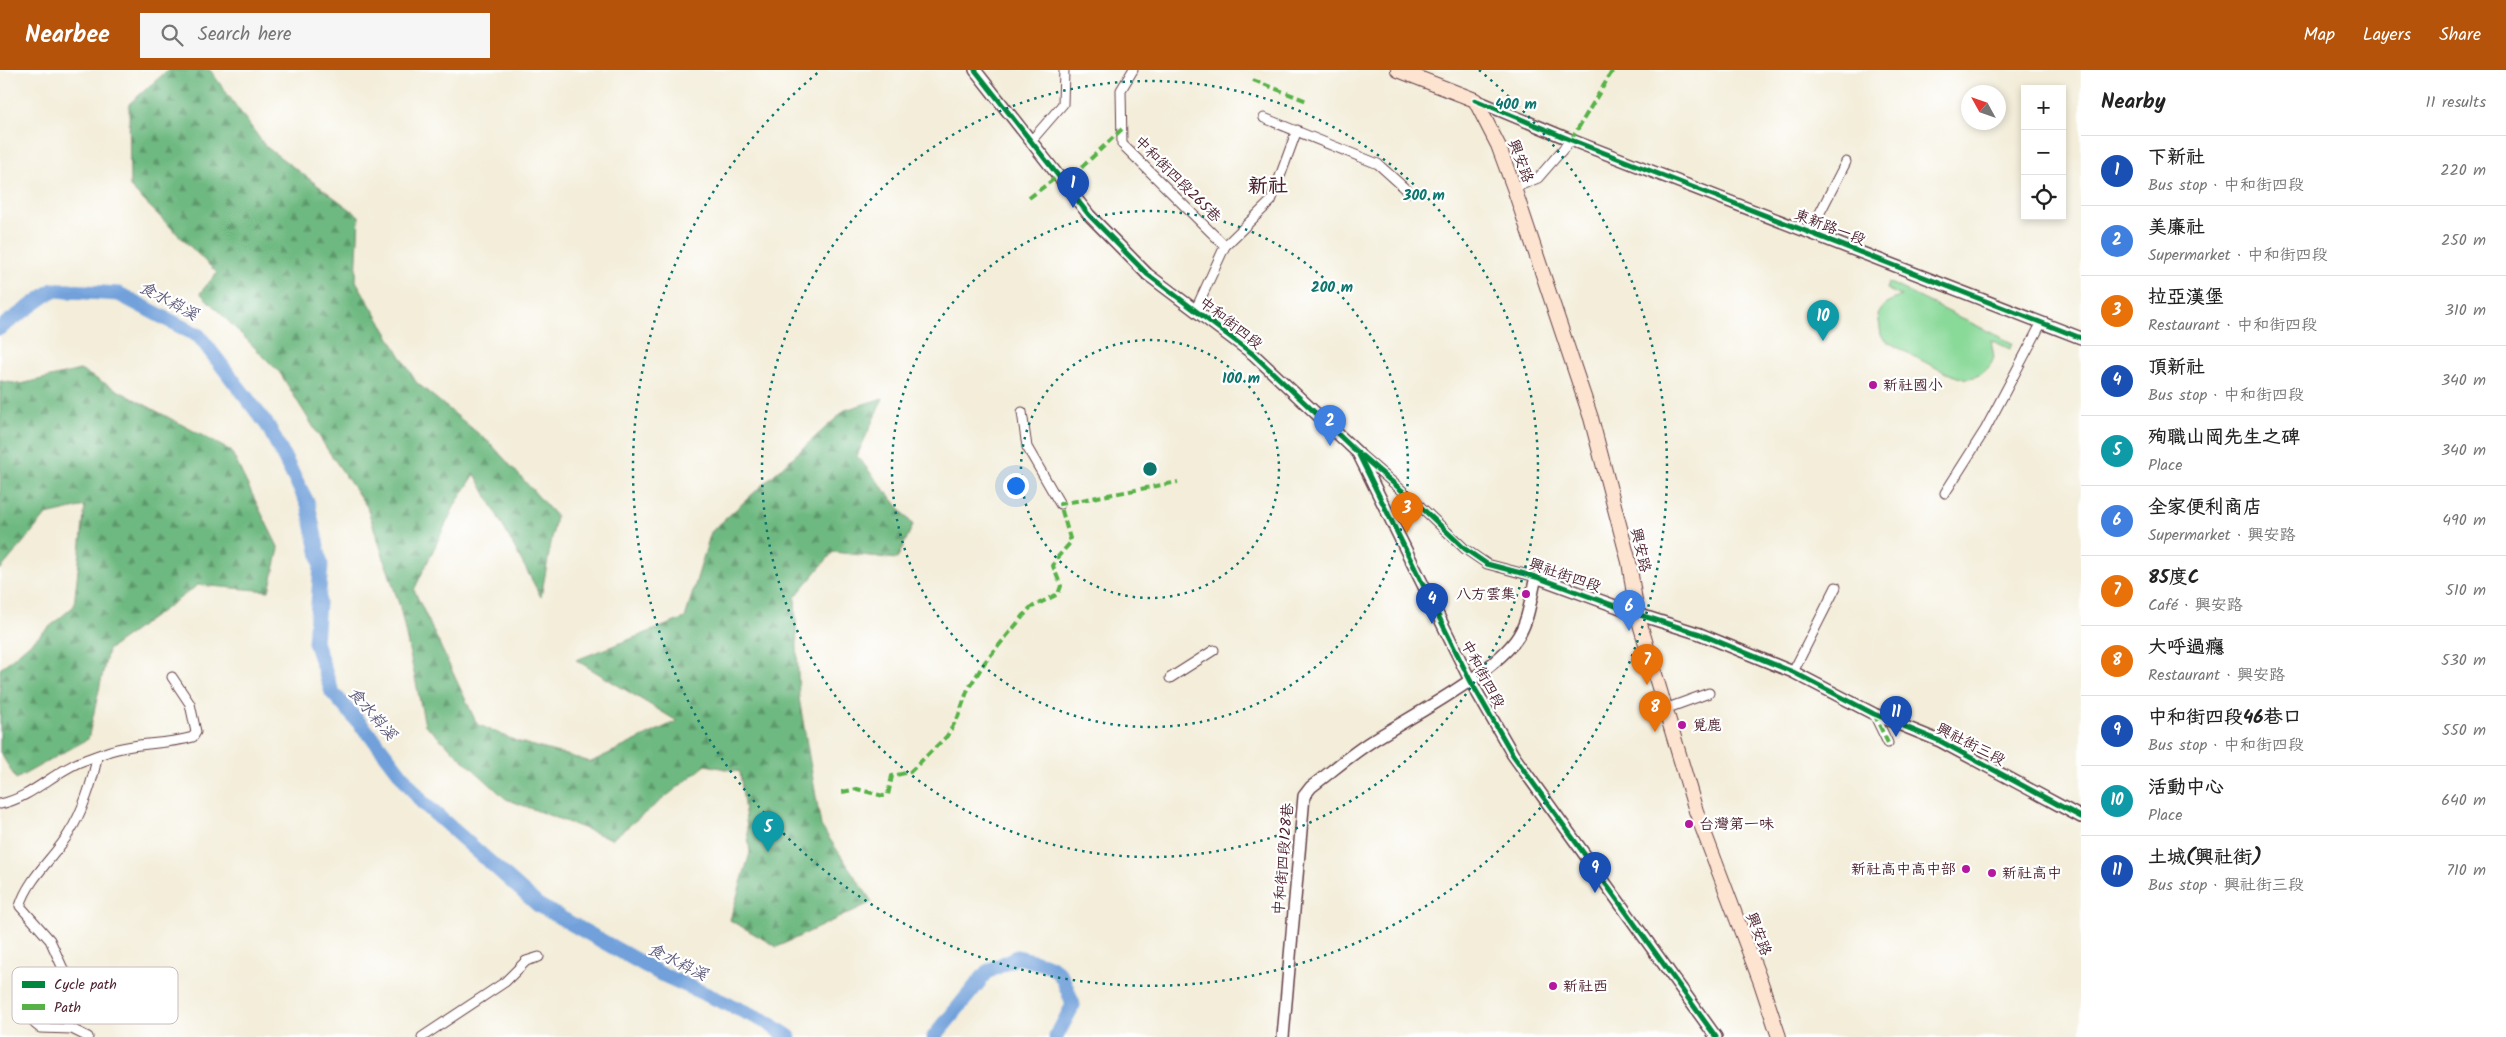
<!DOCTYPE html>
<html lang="en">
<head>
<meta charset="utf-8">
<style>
	body { margin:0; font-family:Kalam,"LXGW WenKai TC",sans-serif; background:#f6f6f6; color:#222 }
	.controls { position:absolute; right:15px; top:15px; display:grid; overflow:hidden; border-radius:0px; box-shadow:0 2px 8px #0003 }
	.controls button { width:45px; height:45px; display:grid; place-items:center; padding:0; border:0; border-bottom:1px solid #e0e0e0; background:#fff; color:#222; font:25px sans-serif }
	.compass { position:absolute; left:1961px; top:15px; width:45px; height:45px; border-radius:50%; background:#fff; box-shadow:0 2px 8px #0003; rotate:310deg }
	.you { position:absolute; left:1015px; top:415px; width:18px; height:18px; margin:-12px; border:4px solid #fff; border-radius:50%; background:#1a73e8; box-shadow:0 0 0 8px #1a73e833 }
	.badge { display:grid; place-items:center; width:32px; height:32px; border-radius:50%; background:#b45309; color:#fff; font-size:16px; font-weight:700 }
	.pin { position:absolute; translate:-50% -41px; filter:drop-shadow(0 1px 2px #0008) }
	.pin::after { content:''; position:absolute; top:26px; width:18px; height:15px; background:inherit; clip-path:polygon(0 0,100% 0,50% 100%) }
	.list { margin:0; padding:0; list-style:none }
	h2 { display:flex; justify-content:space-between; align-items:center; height:65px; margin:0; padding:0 20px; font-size:21px }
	h2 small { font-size:16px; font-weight:400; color:#767676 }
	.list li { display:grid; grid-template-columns:32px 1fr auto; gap:15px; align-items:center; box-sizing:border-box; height:70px; padding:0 20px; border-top:1px solid #e0e0e0 }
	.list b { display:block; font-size:19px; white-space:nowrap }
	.list p { margin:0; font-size:16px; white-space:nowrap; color:#767676 }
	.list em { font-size:16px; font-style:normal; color:#767676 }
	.icon { flex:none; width:28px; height:28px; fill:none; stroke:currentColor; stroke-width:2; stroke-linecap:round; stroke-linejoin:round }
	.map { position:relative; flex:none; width:2081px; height:967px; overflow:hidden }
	header { display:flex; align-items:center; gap:30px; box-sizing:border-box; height:70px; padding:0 25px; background:#b45309; color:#fff }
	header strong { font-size:24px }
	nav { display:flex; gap:28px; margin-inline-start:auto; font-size:18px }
	.search { width:350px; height:45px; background:#f6f6f6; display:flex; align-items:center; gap:12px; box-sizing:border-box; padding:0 18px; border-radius:0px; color:#767676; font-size:19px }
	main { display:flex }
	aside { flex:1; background:#fff }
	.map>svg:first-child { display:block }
	.grass { fill:#89d999; stroke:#6a7c62 }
	.forest { fill:url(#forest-firs); stroke:#5c6c56 }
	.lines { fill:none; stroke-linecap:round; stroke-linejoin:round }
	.river { stroke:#71a0da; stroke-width:15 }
	.minor-casing { stroke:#633e45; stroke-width:11 }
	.tertiary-casing { stroke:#633e45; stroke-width:14 }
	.secondary-casing { stroke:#633e45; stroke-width:16 }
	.minor { stroke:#fff; stroke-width:9 }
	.tertiary { stroke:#fff; stroke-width:11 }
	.secondary { stroke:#fde4d1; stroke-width:14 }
	.quiet { stroke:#57b146; stroke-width:4; stroke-dasharray:8 4; stroke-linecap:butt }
	.cycleway-casing { stroke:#fff; stroke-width:8 }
	.cycleway { stroke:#00873e; stroke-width:5 }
	.ring { fill:none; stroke:#0f766e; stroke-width:2.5; stroke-dasharray:2.5 5 }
	.poi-dot { fill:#b5179e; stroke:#fff; stroke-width:2 }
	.labels { text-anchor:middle; stroke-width:4.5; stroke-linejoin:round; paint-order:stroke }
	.street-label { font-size:15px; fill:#4a1f2b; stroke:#fff }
	.poi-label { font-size:15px; fill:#4a1f2b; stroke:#fff; text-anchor:start }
	.water-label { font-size:16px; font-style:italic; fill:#5c597a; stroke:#fff }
	.district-label { font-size:20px; font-weight:bold; fill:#4a1f2b; stroke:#fff }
	.key { fill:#fff; stroke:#c9bcbf; stroke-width:1 }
	.key-label { font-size:14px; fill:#4a1f2b }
	.centre { fill:#0f766e; stroke:#fff; stroke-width:2.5 }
	.ring-label { font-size:15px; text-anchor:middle; font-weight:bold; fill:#0f766e; stroke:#fff; stroke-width:4.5; stroke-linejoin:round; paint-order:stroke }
</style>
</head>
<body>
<header>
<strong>Nearbee</strong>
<div class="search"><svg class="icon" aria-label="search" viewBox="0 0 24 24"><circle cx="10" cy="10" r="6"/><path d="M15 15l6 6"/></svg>Search here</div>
<nav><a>Map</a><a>Layers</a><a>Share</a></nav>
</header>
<main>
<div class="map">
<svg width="2081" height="967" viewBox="0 0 2081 967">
	<defs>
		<pattern id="forest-firs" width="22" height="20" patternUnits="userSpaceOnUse" patternTransform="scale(1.25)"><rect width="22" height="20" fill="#6eb981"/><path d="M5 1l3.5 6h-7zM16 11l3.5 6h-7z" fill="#5c966a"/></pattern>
	</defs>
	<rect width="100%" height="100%" fill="#fff"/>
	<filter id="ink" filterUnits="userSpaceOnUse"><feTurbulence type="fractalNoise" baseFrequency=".02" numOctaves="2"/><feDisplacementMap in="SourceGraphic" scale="10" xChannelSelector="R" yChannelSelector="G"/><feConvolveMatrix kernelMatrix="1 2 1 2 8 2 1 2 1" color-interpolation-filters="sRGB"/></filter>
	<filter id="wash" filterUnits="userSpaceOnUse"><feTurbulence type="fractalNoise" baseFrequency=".0096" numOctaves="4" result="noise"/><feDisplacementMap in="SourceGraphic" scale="20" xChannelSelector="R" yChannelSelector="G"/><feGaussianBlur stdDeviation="1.12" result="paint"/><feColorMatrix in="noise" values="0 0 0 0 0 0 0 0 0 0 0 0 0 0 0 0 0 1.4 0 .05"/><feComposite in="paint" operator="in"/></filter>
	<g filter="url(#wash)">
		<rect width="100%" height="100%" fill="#f3edd9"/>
		<path class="grass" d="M 1888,212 L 2012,273 L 2010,279 L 1991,270 L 1994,287 C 1990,301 1976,310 1961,308 C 1946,305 1903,280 1886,271 L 1881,265 L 1878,244 L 1886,233 L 1901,226 L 1886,219 Z"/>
		<g class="forest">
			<polygon points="168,0 210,0 265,76 359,146 356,211 416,312 491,374 556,446 541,527 475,404 456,433 414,520 477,654 516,671 591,692 677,651 576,590 685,548 711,462 845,340 883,328 857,386 913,455 897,489 833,482 795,527 799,628 821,756 872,832 777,877 730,850 750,783 740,702 706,695 612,769 506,729 425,655 400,537 367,437 327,379 280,303 200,223 217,203 130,117 129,34"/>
			<polygon points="80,300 231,381 279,479 269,521 198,515 108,580 88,669 16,709 0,682 0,599 74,536 85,436 46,445 0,500 0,311 21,314"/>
		</g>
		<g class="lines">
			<g class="river">
				<polyline points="0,258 53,220 119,224 199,266 268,356 308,434 321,495 315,572 332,622 377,673 422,732 538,835 659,903 765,951 789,967"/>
				<path d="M 934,967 L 987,902 L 1017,887 C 1060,898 1058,894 1073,935 L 1056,967"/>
			</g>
		</g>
	</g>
	<g filter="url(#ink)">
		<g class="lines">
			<g class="minor-casing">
				<g id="minor">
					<polyline points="1133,0 1121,20 1122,74 1225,176"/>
					<polyline points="1264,48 1378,94 1409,122"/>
					<polyline points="1031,71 1063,34 1064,0"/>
					<polyline points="1514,118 1538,108 1571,70"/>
					<polyline points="1810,162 1846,92"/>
					<polyline points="1195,241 1225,176 1271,131 1297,60"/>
					<polyline points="1022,342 1027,377 1060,434"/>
					<polyline points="1360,384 1421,437 1465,479 1487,494 1536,507"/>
					<polyline points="1945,423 1985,360 2042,252"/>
					<polyline points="1793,602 1836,517"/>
					<polyline points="1170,608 1214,580"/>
					<polyline points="1665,639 1709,623"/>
					<polyline points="1874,644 1888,673"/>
					<path d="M 0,734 C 32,728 55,700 85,690 C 93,687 101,684 110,681 C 136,672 166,675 193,667 L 196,662 L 190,634 L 172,607"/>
					<path d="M 88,967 L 72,959 L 40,958 L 35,954 L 39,943 L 69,912 L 50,870 L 20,836 C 29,807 54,788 69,763 C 82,743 93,711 97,687"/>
					<polyline points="422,967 505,912 526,891 539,887"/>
				</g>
			</g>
			<g class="tertiary-casing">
				<g id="tertiary">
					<polyline points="975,0 1089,145 1147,204 1253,284 1358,383 1470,610 1513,685 1716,967"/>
					<polyline points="1475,30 1571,70 2081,268"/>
					<path d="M 1283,967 L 1304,726 L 1311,717 C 1331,702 1350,685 1372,671 C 1410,647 1497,602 1519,565 C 1529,549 1531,526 1536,507 L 1637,544 L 1700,564 L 1793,602 L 1874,644 L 1940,671 L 2081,747"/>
				</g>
			</g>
			<g class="secondary-casing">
				<polyline id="secondary" points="1398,0 1475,30 1498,75 1514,118 1591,348 1629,492 1637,544 1696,741 1761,913 1779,967"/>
			</g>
			<use href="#minor" class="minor"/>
			<use href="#tertiary" class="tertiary"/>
			<use href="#secondary" class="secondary"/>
			<g class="quiet">
				<polyline points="1253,10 1307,31"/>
				<polyline points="1571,70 1613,0"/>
				<polyline points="1064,114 1122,59"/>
				<polyline points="1029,128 1058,106"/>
				<polyline points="1874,644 1888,673"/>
				<polyline points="842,722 857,719 883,726 888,725 892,706 910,702 947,666 958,647 968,619 985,592 1030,538 1058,524 1061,516 1053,496 1056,489 1071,472 1060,434 1178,412"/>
			</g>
			<g class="cycleway-casing">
				<g id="cycleway">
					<polyline points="975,0 1089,145 1147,204 1253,284 1358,383 1470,610 1513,685 1716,967"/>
					<polyline points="1475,30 1571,70 2081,268"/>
					<polyline points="1362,386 1421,437 1465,479 1487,494 1536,507 1637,544 1700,564 1793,602 1874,644 1940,671 2081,747"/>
				</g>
			</g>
			<use href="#cycleway" class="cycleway"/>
		</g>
	</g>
	<g class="ring">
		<circle cx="1150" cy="399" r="129"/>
		<circle cx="1150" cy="399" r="258"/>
		<circle cx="1150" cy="399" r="388"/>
		<path d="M1479 0A517 517 0 1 1 821 0"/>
	</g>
	<g class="poi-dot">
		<circle cx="1873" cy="315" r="5"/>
		<circle cx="1526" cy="524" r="5"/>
		<circle cx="1682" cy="655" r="5"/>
		<circle cx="1689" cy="754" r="5"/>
		<circle cx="1966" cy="799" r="5"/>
		<circle cx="1992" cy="803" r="5"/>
		<circle cx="1553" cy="916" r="5"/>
	</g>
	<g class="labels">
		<g class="street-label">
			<text transform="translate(1521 91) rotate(69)" y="5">興安路</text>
			<text transform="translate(1178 109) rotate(45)" y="5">中和街四段265巷</text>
			<text transform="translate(1830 157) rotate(21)" y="5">東新路一段</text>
			<text transform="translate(1231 253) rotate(38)" y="5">中和街四段</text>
			<text transform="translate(1641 480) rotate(77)" y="5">興安路</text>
			<text transform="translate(1565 505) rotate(19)" y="5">興社街四段</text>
			<text transform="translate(1483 604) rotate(62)" y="5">中和街四段</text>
			<text transform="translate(1971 674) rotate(27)" y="5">興社街三段</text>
			<text transform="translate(1283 789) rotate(-85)" y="5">中和街四段128巷</text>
			<text transform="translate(1759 864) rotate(69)" y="5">興安路</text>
		</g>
		<g class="poi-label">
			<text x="1883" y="320">新社國小</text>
			<text x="1516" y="529" text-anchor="end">八方雲集</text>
			<text x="1692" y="660">覓鹿</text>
			<text x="1699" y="759">台灣第一味</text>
			<text x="1956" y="804" text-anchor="end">新社高中高中部</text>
			<text x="2002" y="808">新社高中</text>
			<text x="1563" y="921">新社西</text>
		</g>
		<g class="water-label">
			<text transform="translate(169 230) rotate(28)" y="6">食水嵙溪</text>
			<text transform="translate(373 643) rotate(49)" y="6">食水嵙溪</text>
			<text transform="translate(678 891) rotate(26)" y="6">食水嵙溪</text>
		</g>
		<g class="district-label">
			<text x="1268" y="122">新社</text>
		</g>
	</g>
	<rect x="12" y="897" width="166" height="57" rx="8" class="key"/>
	<rect x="22" y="911" width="23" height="7" fill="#00873e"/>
	<rect x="22" y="934" width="23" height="6" fill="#57b146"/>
	<g class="key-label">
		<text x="54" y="919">Cycle path</text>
		<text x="54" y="942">Path</text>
	</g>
	<circle cx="1150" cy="399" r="8" class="centre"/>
	<g class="ring-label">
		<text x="1516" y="39">400 m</text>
		<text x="1424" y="130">300 m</text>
		<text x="1332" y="222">200 m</text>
		<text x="1241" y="313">100 m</text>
	</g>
</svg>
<div class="controls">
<button>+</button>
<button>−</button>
<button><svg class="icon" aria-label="locate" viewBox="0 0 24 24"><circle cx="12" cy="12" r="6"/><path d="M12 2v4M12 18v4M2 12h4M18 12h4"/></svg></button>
</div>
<svg class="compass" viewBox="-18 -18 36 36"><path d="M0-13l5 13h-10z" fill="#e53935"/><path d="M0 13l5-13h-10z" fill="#767676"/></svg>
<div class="you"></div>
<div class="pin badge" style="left:1073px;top:138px;background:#1a4fb4">1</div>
<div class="pin badge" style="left:1330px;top:376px;background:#3f7fe0">2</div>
<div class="pin badge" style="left:1407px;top:463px;background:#e8710a">3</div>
<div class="pin badge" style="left:1432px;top:554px;background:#1a4fb4">4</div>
<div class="pin badge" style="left:768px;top:782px;background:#0f9aa8">5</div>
<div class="pin badge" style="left:1629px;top:561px;background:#3f7fe0">6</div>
<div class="pin badge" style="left:1647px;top:615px;background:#e8710a">7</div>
<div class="pin badge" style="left:1655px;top:662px;background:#e8710a">8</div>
<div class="pin badge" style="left:1595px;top:823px;background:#1a4fb4">9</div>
<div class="pin badge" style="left:1823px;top:271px;background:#0f9aa8">10</div>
<div class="pin badge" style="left:1896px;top:667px;background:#1a4fb4">11</div>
</div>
<aside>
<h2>Nearby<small>11 results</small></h2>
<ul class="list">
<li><span class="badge" style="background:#1a4fb4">1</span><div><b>下新社</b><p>Bus stop · 中和街四段</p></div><em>220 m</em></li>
<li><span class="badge" style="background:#3f7fe0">2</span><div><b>美廉社</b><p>Supermarket · 中和街四段</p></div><em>250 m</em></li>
<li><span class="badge" style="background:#e8710a">3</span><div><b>拉亞漢堡</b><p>Restaurant · 中和街四段</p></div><em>310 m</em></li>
<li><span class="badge" style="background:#1a4fb4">4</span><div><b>頂新社</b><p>Bus stop · 中和街四段</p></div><em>340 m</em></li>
<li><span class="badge" style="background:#0f9aa8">5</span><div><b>殉職山岡先生之碑</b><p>Place</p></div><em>340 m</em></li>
<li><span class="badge" style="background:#3f7fe0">6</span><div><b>全家便利商店</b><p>Supermarket · 興安路</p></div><em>490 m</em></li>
<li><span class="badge" style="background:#e8710a">7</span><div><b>85度C</b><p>Café · 興安路</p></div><em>510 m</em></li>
<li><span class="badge" style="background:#e8710a">8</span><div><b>大呼過癮</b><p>Restaurant · 興安路</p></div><em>530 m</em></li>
<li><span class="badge" style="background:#1a4fb4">9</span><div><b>中和街四段46巷口</b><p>Bus stop · 中和街四段</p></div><em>550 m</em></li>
<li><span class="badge" style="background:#0f9aa8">10</span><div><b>活動中心</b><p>Place</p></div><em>640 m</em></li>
<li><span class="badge" style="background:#1a4fb4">11</span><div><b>土城(興社街)</b><p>Bus stop · 興社街三段</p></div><em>710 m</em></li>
</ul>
</aside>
</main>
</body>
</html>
